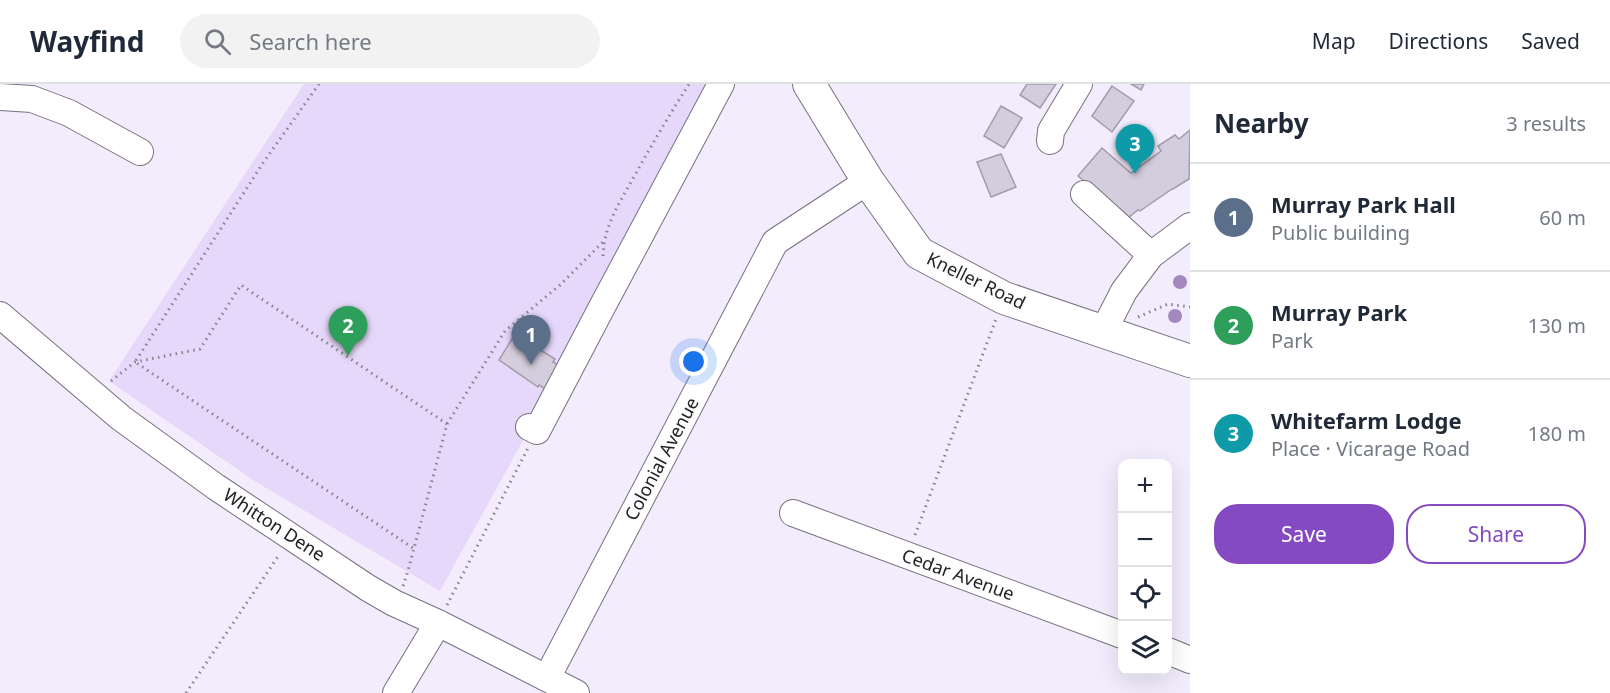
<!DOCTYPE html>
<html lang="en">
<head>
<meta charset="utf-8">
<style>
	body { margin:0; font-family:"Noto Sans",sans-serif; background:#f2f2f3; color:#1f2937 }
	.controls { position:absolute; right:18px; bottom:18px; display:grid; overflow:hidden; border-radius:12px; box-shadow:0 6px 24px #0002 }
	.controls button { width:54px; height:54px; display:grid; place-items:center; padding:0; border:0; border-bottom:2px solid #e0e1e3; background:#fff; color:#1f2937; font:30px sans-serif }
	.you { position:absolute; left:694px; top:278px; width:21px; height:21px; margin:-15px; border:4px solid #fff; border-radius:50%; background:#1a73e8; box-shadow:0 0 0 9px #1a73e833 }
	.badge { display:grid; place-items:center; width:39px; height:39px; border-radius:50%; background:#854ac1; color:#fff; font-size:20px; font-weight:700 }
	.pin { position:absolute; translate:-50% -50px; filter:drop-shadow(0 2px 3px #0008) }
	.pin::after { content:''; position:absolute; top:32px; width:21px; height:18px; background:inherit; clip-path:polygon(0 0,100% 0,50% 100%) }
	.list { margin:0; padding:0; list-style:none }
	h2 { display:flex; justify-content:space-between; align-items:center; height:78px; margin:0; padding:0 24px; font-size:26px }
	h2 small { font-size:20px; font-weight:400; color:#747a83 }
	.list li { display:grid; grid-template-columns:39px 1fr auto; gap:18px; align-items:center; box-sizing:border-box; height:108px; padding:0 24px; border-top:2px solid #e0e1e3 }
	.list b { display:block; font-size:22px; white-space:nowrap }
	.list p { margin:0; font-size:20px; white-space:nowrap; color:#747a83 }
	.list em { font-size:20px; font-style:normal; color:#747a83 }
	.actions { display:flex; gap:12px; padding:18px 24px }
	.actions a { flex:1; padding:14px 0; border:2px solid #854ac1; border-radius:24px; text-align:center; font-size:21px; color:#854ac1 }
	.actions .main { background:#854ac1; color:#fff }
	.icon { flex:none; width:33px; height:33px; fill:none; stroke:currentColor; stroke-width:2; stroke-linecap:round; stroke-linejoin:round }
	.map { position:relative; flex:none; width:1190px; height:609px; overflow:hidden }
	header { display:flex; align-items:center; gap:36px; box-sizing:border-box; height:84px; padding:0 30px; background:#fff; border-bottom:2px solid #e0e1e3 }
	header strong { font-size:28px }
	nav { display:flex; gap:33px; margin-inline-start:auto; font-size:21px }
	.search { width:420px; height:54px; background:#f2f2f3; display:flex; align-items:center; gap:15px; box-sizing:border-box; padding:0 21px; border-radius:33px; color:#747a83; font-size:22px }
	main { display:flex }
	aside { flex:1; background:#fff }
	.map>svg:first-child { display:block }
	.green { fill:#e6d8fa }
	.building { fill:#d4cdde; stroke:#a19bab; stroke-width:1.5 }
	.lines { fill:none; stroke-linecap:round; stroke-linejoin:round }
	.minor-casing { stroke:#777180; stroke-width:28 }
	.major-casing { stroke:#777180; stroke-width:34 }
	.path { stroke:#87838e; stroke-width:3; stroke-dasharray:1.5 4.5; stroke-linecap:butt }
	.minor { stroke:#fff; stroke-width:26 }
	.major { stroke:#fff; stroke-width:32 }
	.tree { fill:#a288bf }
	.labels { text-anchor:middle; stroke-width:4.5; stroke-linejoin:round; paint-order:stroke }
	.street-label { font-size:18px; fill:#232026; stroke:#fcfcfc }
</style>
</head>
<body>
<header>
<strong>Wayfind</strong>
<div class="search"><svg class="icon" aria-label="search" viewBox="0 0 24 24"><circle cx="10" cy="10" r="6"/><path d="M15 15l6 6"/></svg>Search here</div>
<nav><a>Map</a><a>Directions</a><a>Saved</a></nav>
</header>
<main>
<div class="map">
<svg width="1190" height="609" viewBox="0 0 1190 609">
	<rect width="100%" height="100%" fill="#f2ecfd"/>
	<polygon class="green" points="304,0 706,0 585,248 543,320 440,507 256,398 109,297"/>
	<g class="building">
		<polygon points="1027,0 1056,0 1040,24 1020,11"/>
		<polygon points="1131,0 1144,0 1141,6"/>
		<polygon points="1112,2 1134,17 1112,48 1092,32"/>
		<polygon points="1001,22 1022,34 1004,64 984,52"/>
		<polygon points="1190,46 1189,95 1173,105 1172,105 1140,127 1138,126 1129,133 1120,125 1118,126 1078,92 1102,64 1131,89 1161,67 1158,62 1175,51 1179,55"/>
		<polygon points="1001,70 1016,103 991,113 977,78"/>
		<polygon points="515,250 555,275 553,278 561,283 547,306 539,301 538,303 499,276"/>
	</g>
	<g class="lines">
		<g class="minor-casing">
			<g id="minor">
				<polyline points="0,13 32,15 69,29 140,68"/>
				<polyline points="1050,57 1051,47 1079,0"/>
				<polyline points="1084,110 1151,171"/>
				<polyline points="0,231 121,334 216,403 368,504 394,519 438,539 576,609"/>
				<polyline points="1103,248 1124,207 1151,171 1190,142"/>
				<polyline points="529,343 537,347 602,223 721,0"/>
				<polyline points="793,429 1122,551"/>
				<polyline points="1168,567 1190,576"/>
				<polyline points="547,594 775,158 868,97"/>
				<polyline points="396,609 438,539"/>
			</g>
		</g>
		<g class="major-casing">
			<polyline id="major" points="809,0 868,97 919,169 1004,214 1190,277"/>
		</g>
		<g class="path">
			<polyline points="319,0 263,79 135,278 413,464"/>
			<path d="M 603,172 C 604,141 620,118 635,91 C 652,60 670,30 689,0"/>
			<polyline points="1138,233 1168,220 1190,223"/>
			<polyline points="111,297 135,278 200,265 241,201 447,340"/>
			<polyline points="915,451 996,235"/>
			<polyline points="403,502 408,487 447,340 505,247 560,201 604,157"/>
			<polyline points="447,521 528,364"/>
			<polyline points="186,609 279,471"/>
		</g>
		<use href="#minor" class="minor"/>
		<use href="#major" class="major"/>
	</g>
	<g class="tree">
		<circle cx="1180" cy="198" r="7"/>
		<circle cx="1175" cy="232" r="7"/>
	</g>
	<g class="labels">
		<g class="street-label">
			<text transform="translate(976 197) rotate(26)" y="6">Kneller Road</text>
			<text transform="translate(662 375) rotate(-62)" y="6">Colonial Avenue</text>
			<text transform="translate(274 441) rotate(33)" y="6">Whitton Dene</text>
			<text transform="translate(958 491) rotate(20)" y="6">Cedar Avenue</text>
		</g>
	</g>
</svg>
<div class="controls">
<button>+</button>
<button>−</button>
<button><svg class="icon" aria-label="locate" viewBox="0 0 24 24"><circle cx="12" cy="12" r="6"/><path d="M12 2v4M12 18v4M2 12h4M18 12h4"/></svg></button>
<button><svg class="icon" aria-label="layers" viewBox="0 0 24 24"><path d="M12 4l9 5-9 5-9-5zM3 14l9 5 9-5"/></svg></button>
</div>
<div class="you"></div>
<div class="pin badge" style="left:531px;top:281px;background:#5c6f8a">1</div>
<div class="pin badge" style="left:348px;top:272px;background:#2e9e5b">2</div>
<div class="pin badge" style="left:1135px;top:90px;background:#0f9aa8">3</div>
</div>
<aside>
<h2>Nearby<small>3 results</small></h2>
<ul class="list">
<li><span class="badge" style="background:#5c6f8a">1</span><div><b>Murray Park Hall</b><p>Public building</p></div><em>60 m</em></li>
<li><span class="badge" style="background:#2e9e5b">2</span><div><b>Murray Park</b><p>Park</p></div><em>130 m</em></li>
<li><span class="badge" style="background:#0f9aa8">3</span><div><b>Whitefarm Lodge</b><p>Place · Vicarage Road</p></div><em>180 m</em></li>
</ul>
<div class="actions"><a class="main">Save</a><a>Share</a></div>
</aside>
</main>
</body>
</html>
